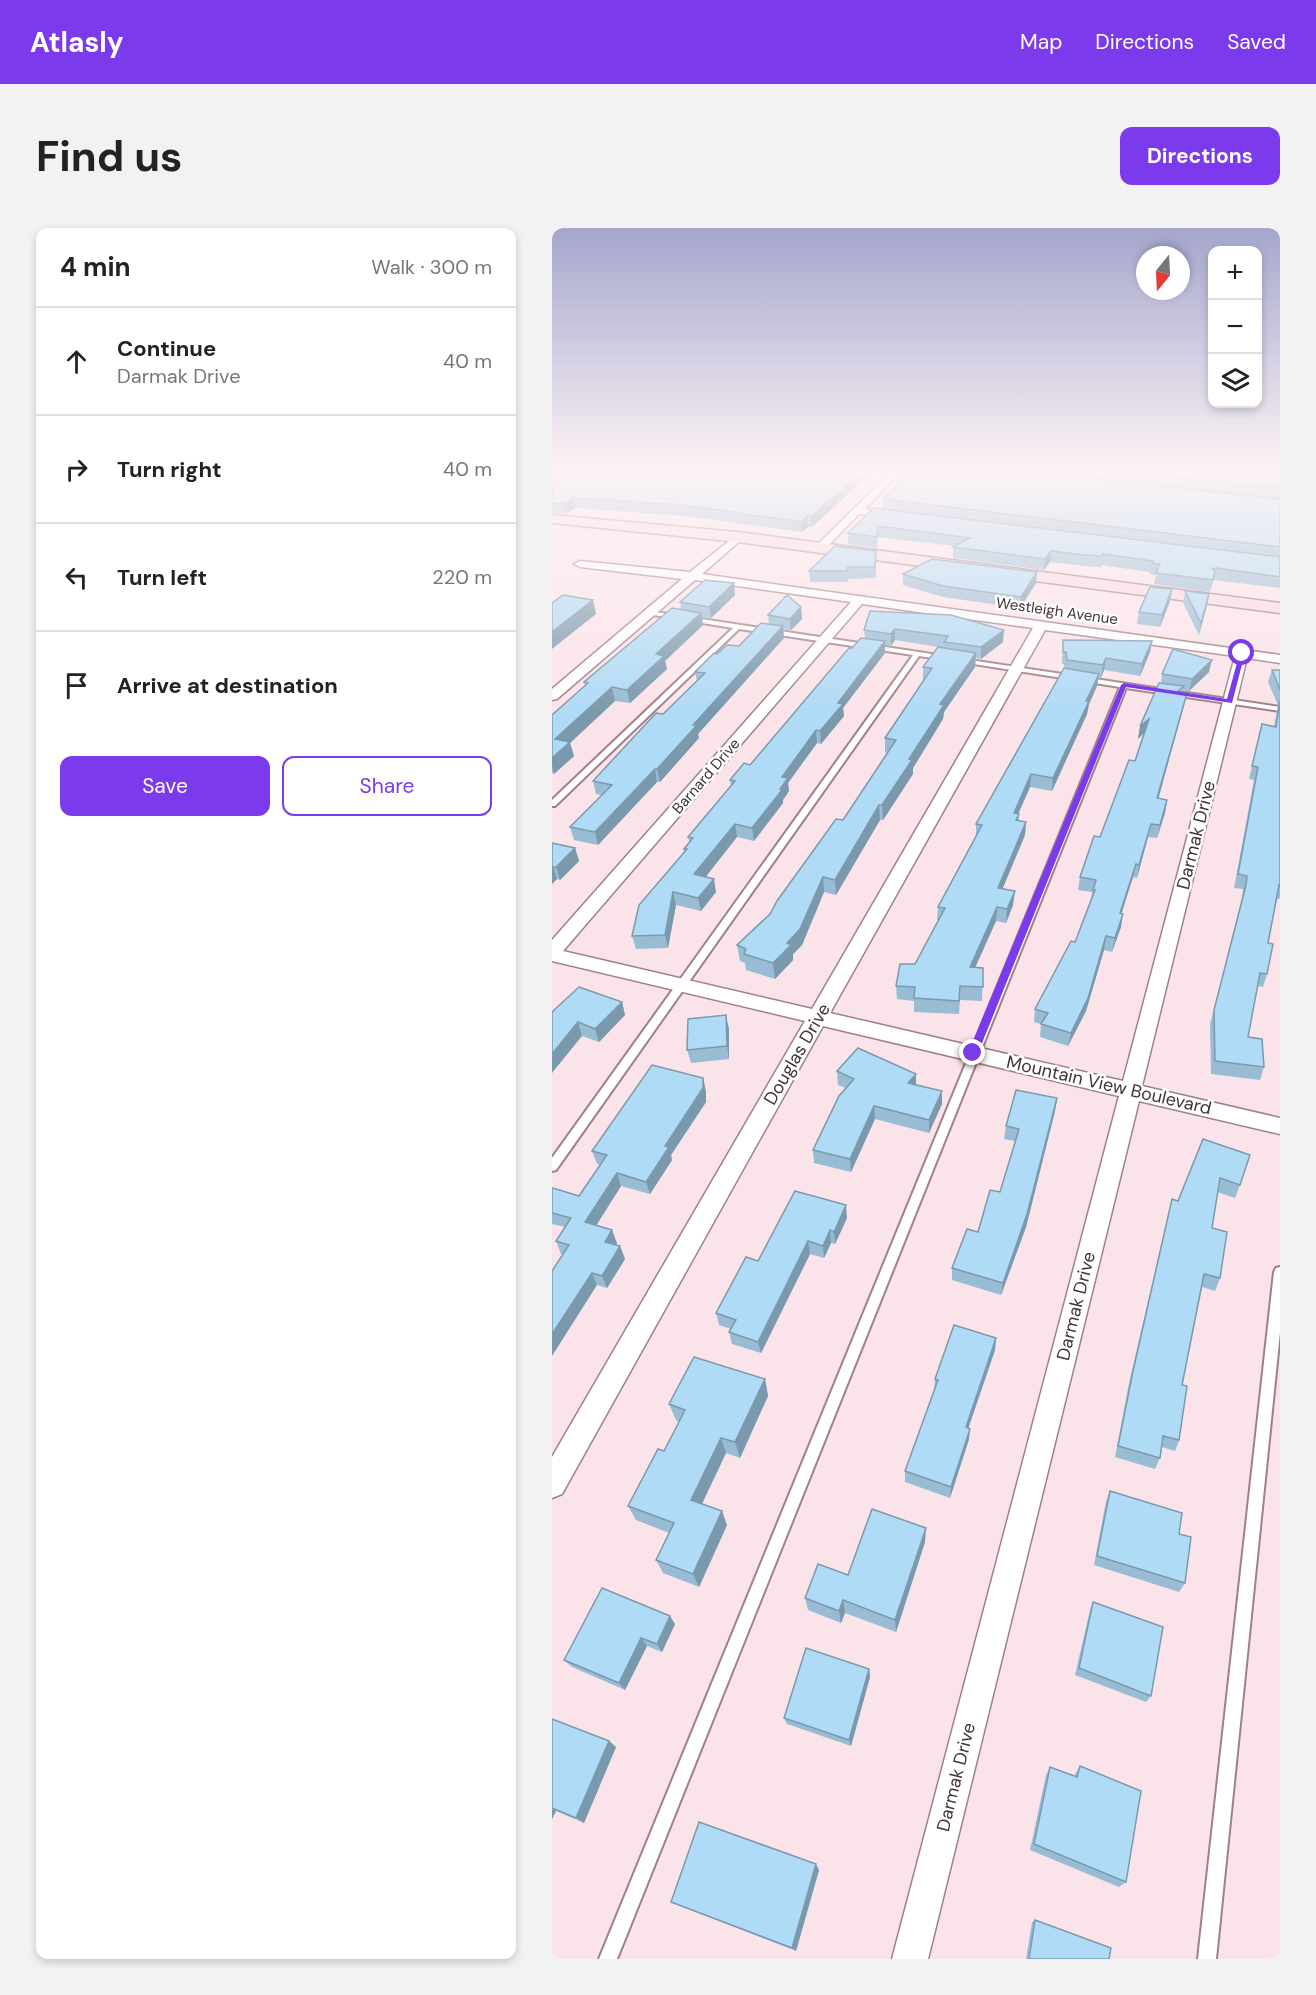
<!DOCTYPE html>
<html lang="en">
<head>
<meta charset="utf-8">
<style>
	body { margin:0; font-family:"DM Sans",sans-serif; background:#f2f2f2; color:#222 }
	.controls { position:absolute; right:18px; top:18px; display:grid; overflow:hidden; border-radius:12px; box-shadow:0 3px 9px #0003 }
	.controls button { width:54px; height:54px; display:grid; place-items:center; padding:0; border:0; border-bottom:2px solid #e0e0e0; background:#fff; color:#222; font:30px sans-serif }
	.compass { position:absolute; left:584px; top:18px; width:54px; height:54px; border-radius:50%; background:#fff; box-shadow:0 3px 9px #0003; rotate:198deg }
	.stop { position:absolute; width:18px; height:18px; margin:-14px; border:4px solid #7c3aed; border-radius:50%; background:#fff }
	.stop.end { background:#7c3aed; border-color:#fff; box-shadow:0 2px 6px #0008 }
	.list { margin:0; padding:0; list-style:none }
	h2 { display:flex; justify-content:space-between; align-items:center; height:78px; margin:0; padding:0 24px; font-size:26px }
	h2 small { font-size:20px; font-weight:400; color:#767676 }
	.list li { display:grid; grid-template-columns:39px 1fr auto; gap:18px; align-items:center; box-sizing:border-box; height:108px; padding:0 24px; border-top:2px solid #e0e0e0 }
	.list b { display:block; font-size:22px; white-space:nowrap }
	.list p { margin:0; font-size:20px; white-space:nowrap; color:#767676 }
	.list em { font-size:20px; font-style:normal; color:#767676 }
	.actions { display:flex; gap:12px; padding:18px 24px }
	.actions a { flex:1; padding:14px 0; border:2px solid #7c3aed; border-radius:12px; text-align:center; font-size:21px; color:#7c3aed }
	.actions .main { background:#7c3aed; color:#fff }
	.icon { flex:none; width:33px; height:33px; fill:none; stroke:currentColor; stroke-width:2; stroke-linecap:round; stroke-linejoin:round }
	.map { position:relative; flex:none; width:728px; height:1731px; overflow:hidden; border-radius:12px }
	header { display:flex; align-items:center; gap:36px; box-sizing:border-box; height:84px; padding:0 30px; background:#7c3aed; color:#fff }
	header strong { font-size:28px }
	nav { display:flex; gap:33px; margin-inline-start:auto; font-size:21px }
	.intro { display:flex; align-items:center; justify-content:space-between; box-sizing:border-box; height:144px; padding:0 36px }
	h1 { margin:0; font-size:42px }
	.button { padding:15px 27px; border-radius:12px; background:#7c3aed; color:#fff; font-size:21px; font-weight:700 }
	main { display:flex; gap:36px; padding:0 36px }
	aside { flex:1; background:#fff; border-radius:12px; box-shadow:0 3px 9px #0003 }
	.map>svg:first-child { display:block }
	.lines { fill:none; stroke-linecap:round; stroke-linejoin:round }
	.service-casing { stroke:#a08087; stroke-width:4 }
	.minor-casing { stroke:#a08087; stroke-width:3 }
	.secondary-casing { stroke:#a08087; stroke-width:3 }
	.service { fill:#fff; fill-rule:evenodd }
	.minor { fill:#fff; fill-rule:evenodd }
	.secondary { fill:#fadbe4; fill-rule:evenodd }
	.wall { fill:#97bcd4 }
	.shaded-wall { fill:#7b99ac }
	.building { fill:#b0dbf6; stroke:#7b99ac; stroke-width:1.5 }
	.route { fill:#7c3aed }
	.labels { text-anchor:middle; stroke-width:5; stroke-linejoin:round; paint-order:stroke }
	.far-street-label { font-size:15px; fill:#403235; stroke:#fff }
	.street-label { font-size:18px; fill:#403235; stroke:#fff }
</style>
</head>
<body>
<header>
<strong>Atlasly</strong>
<nav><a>Map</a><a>Directions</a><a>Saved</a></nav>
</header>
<div class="intro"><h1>Find us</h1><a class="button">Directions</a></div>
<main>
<aside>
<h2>4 min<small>Walk · 300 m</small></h2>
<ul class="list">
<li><svg class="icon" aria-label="ahead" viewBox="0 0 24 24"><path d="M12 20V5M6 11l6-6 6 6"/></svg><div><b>Continue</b><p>Darmak Drive</p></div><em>40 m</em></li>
<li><svg class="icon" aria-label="right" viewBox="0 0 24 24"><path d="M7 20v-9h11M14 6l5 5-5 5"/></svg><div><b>Turn right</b></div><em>40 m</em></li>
<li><svg class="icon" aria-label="left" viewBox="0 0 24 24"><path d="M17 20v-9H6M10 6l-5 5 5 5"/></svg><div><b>Turn left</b></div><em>220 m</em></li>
<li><svg class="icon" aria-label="arrive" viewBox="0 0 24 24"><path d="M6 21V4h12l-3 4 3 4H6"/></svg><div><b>Arrive at destination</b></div></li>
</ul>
<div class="actions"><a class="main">Save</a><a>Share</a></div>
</aside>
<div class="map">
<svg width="728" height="1731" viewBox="0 0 728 1731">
	<rect width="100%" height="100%" fill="#fbe4e9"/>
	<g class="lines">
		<g class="service-casing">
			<g id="service">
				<polygon points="97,383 393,428 396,430 393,432 367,428 4,942 0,943 0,930 361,427 187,401 3,578 0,578 0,572 181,400 95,386 95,384"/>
				<polygon points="411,431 728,479 728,483 574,460 65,1731 47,1731 568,459 409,434 409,432"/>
				<polygon points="728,1039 728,1104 664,1731 646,1731 722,1044 724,1040"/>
			</g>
		</g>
		<g class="minor-casing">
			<g id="minor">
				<polygon points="342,241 352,241 313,281 349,286 349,290 307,286 272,322 264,322 264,318"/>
				<path d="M 186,306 L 191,309 L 190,311 L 150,346 L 728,427 L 728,435 L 695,430 L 590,858 L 728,890 L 728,906 L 587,873 L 376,1731 L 340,1731 L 567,868 L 271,798 L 10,1266 L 0,1270 L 0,1229 L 253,793 L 0,733 L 0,712 L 299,374 L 143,352 L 5,471 L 0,472 L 0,461 L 130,351 L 28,339 L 22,336 L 28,333 L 138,344 ZM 310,376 L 481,400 L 260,781 L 11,723 ZM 493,402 L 683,428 L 571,853 L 278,785 Z"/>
			</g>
		</g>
		<g class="secondary-casing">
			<polygon id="secondary" points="0,287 186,304 728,375 728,385 186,314 0,295"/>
		</g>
		<use href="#service" class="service"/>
		<use href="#minor" class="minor"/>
		<use href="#secondary" class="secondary"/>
	</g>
	<g class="wall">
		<polygon points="0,241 323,241 260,299 256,299 250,304 133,288 23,280 14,286 0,285"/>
		<polygon points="362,241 728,241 728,360 662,352 658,364 602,356 604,347 598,346 598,344 550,337 549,339 532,338 498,334 492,342 401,330 401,319 402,318 326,309 325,320 296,316 296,305 331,281 331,271"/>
		<polygon points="324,323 324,350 296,351 296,354 258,354 257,343"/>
		<polygon points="351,346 484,355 468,380 391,369 351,357"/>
		<polygon points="620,361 618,373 608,399 585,396 587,384"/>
		<polygon points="633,363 657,366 647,407 631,375"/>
		<polygon points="183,367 159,390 150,389 151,397 113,433 115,441 78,475 63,473 18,515 22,528 2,546 0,545 0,487 33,457 32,454 129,381 128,374"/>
		<polygon points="249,379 250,391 239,402 231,401 232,410 146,506 147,510 108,554 105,554 46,617 22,612 18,599 50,567 44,566 41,553 145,453 143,444 165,426 187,418 217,396 216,387"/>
		<polygon points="318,383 451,414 429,431 424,430 423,439 392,484 391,491 361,540 361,546 331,592 328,592 284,667 272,664 250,717 241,726 241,732 223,751 194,742 193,735 188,733 185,717 218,686 291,592 335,525 333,524 333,510 371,453 371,439 392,420 343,412 339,418 333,417 333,425 291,480 292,488 269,516 265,515 236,555 237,563 231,572 231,575 202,613 185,609 153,649 164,664 149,683 124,677 116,720 84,721 80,708 132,624 132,621 137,614 136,609 179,558 178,552 198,537 300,420 313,410 312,402"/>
		<polygon points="511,412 600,413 598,424 588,448 552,442 549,450 546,449 545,458 537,476 535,486 500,563 478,559 466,586 467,586 467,593 474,594 473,607 450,661 461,677 454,695 444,693 423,740 431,740 430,773 408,772 407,786 362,784 362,773 345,771 344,758 363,736 386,692 385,692 386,679 424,608 424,596 513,441 512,436 510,436"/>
		<polygon points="720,442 728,442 728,669 727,671 725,671 716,715 715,746 711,759 705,758 696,809 712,839 708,852 659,846 658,796 690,670 691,661 682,660 702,552 697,551 710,496 722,498 726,477 716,454"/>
		<polygon points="657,444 637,463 631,462 630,464 635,465 632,477 606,570 615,572 613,585 605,610 596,609 585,650 581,649 570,685 569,699 560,724 552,722 534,783 516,818 488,809 489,796 482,794 483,781 523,714 539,672 540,664 526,662 528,649 548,609 583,533 592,505 586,511 588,498 609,455 610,446"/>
		<polygon points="0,615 23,620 27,633 8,652 5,651 0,656"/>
		<polygon points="70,774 73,787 47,814 30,808 0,784"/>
		<polygon points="177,801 177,831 139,835 135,822"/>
		<polygon points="285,843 364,856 390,876 377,905 323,891 299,944 262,935 261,922 294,860 286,857"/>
		<polygon points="151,850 154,864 154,874 119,927 120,932 98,966 69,958 44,998 65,1015 64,1017 68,1018 73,1031 55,1060 45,1057 9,1026 4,1013 13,999 0,996 0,961 27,968 49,937 45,936 40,923"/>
		<polygon points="505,870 503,883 474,999 449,1067 400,1052 400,1040 426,1004 448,964 463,913 452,911 454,898"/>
		<polygon points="651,911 688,957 683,970 665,964 660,1000 668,1050 663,1063 650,1059 630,1157 627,1212 623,1223 610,1219 608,1230 603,1241 563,1229 577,1155 617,984 620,971 626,973"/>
		<polygon points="295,990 283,1016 279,1015 272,1030 258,1026 209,1125 180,1116 177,1104 179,1101 167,1097 164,1085 206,1033"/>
		<polygon points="444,1110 443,1122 416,1200 417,1211 398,1270 353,1254 353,1243 382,1162 383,1151"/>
		<polygon points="213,1151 216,1168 188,1230 174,1225 150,1276 175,1297 147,1359 111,1345 104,1332 117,1305 84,1292 76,1278 112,1223 127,1194 124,1192 117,1176"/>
		<polygon points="558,1263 627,1306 633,1355 627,1364 542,1337 554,1273"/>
		<polygon points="373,1314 344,1404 293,1385 289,1395 256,1382 253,1370 296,1347"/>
		<polygon points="541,1374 599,1468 594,1474 523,1447 538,1382"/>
		<polygon points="123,1396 110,1424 95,1418 73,1462 20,1439 12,1432"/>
		<polygon points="317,1441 318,1449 299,1518 235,1496 232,1490"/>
		<polygon points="0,1491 57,1513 64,1519 32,1595 4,1583 0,1591"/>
		<polygon points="528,1538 574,1654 567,1659 478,1622 494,1547 498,1539 522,1548"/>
		<polygon points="267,1642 244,1723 119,1674"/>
		<polygon points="483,1692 557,1731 474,1731 480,1694"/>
	</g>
	<g class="shaded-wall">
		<polygon points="312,241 323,241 260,299 259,289"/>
		<polygon points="21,270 23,280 14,286 12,276"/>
		<polygon points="255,288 256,299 250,304 249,294"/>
		<polygon points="499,323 498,334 492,342 493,331"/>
		<polygon points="485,344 484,355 468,380 469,369"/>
		<polygon points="182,355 183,367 159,390 157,379"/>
		<polygon points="620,361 618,373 608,399 610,387"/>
		<polygon points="657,366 655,378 647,407 649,395"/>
		<polygon points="41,372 44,386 0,421 0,404"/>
		<polygon points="249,379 250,391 239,402 238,391"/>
		<polygon points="149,385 151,397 113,433 115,441 78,475 75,462 104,426"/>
		<polygon points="231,398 232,410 146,506 147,510 108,554 105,541 141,497"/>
		<polygon points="343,401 343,412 339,418 339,406"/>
		<polygon points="452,402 451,414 429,431 429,419"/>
		<polygon points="333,413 333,425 291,480 292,488 269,516 268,503 286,475"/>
		<polygon points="600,413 598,424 588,448 590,436"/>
		<polygon points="424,425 423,439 392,484 391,491 361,540 361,546 331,592 330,577 388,476"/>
		<polygon points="554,430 552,442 549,450 551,437"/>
		<polygon points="660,432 657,444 637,463 640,451"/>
		<polygon points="547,446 545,458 537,476 535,486 500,563 501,550 534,473"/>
		<polygon points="60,459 63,473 18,515 22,528 2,546 0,537 0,530 3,511"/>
		<polygon points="635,465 632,477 603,583 605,570"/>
		<polygon points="597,491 594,503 586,511 588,498"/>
		<polygon points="264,502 265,515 236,555 237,563 231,572 231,575 202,613 200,600 230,549"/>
		<polygon points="103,541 105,554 46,617 43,604"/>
		<polygon points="479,546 478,559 461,598 462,585"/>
		<polygon points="615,572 613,585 605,610 608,597"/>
		<polygon points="327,577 328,592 284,667 283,652"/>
		<polygon points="474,594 473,607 445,674 446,660"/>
		<polygon points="183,596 185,609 145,660 142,646"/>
		<polygon points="599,596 596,609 585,650 587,637"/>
		<polygon points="23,620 27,633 8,652 4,639"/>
		<polygon points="584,636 581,649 565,698 568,685"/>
		<polygon points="1,638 5,651 0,656 0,639"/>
		<polygon points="271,649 272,664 250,717 241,726 241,732 223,751 221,735 235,715"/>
		<polygon points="162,651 164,664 149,683 146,670"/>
		<polygon points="463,663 461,677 454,695 455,681"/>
		<polygon points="121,664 124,677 116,720 113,707"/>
		<polygon points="445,679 444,693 417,753 418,739"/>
		<polygon points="571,686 569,699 560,724 563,710"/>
		<polygon points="554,708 552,722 534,783 516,818 519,805"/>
		<polygon points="70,774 73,787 47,814 43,801"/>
		<polygon points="174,787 177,801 177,831 175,818"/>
		<polygon points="26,794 30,808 0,845 0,826"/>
		<polygon points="364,846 364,859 356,855"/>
		<polygon points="151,850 154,864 154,874 119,927 120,932 98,966 94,954"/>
		<polygon points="390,863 390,876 377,905 377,892"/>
		<polygon points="505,870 503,883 474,999 449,1067 451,1055"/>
		<polygon points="322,878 323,891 299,944 298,931"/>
		<polygon points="65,945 69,958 38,1007 33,994"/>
		<polygon points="294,977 295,990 283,1016 282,1004"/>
		<polygon points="60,1002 65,1015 58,1026 53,1014"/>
		<polygon points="278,1002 279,1015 272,1030 271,1018"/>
		<polygon points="256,1013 258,1026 209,1125 206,1114"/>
		<polygon points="68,1018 73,1031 55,1060 50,1048"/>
		<polygon points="40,1045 45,1057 0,1128 0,1106"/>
		<polygon points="444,1110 443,1122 413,1210 414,1199"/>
		<polygon points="213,1151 216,1168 188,1230 183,1214"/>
		<polygon points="418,1201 417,1211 398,1270 399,1259"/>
		<polygon points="169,1210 174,1225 145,1286 139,1272"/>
		<polygon points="170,1283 175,1297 147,1359 141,1346"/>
		<polygon points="374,1300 373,1314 344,1404 343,1392"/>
		<polygon points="291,1372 293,1385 289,1395 287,1383"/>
		<polygon points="118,1388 123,1396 110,1424 105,1416"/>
		<polygon points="89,1410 95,1418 73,1462 67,1455"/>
		<polygon points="317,1441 318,1449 299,1518 297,1512"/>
		<polygon points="57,1513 64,1519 32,1595 24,1590"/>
		<polygon points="0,1581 4,1583 0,1591"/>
		<polygon points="264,1636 267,1642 244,1723 240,1720"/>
	</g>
	<g class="building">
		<polygon points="0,241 312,241 259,289 255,288 249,294 131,277 21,270 12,276 0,275"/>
		<polygon points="362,241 452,241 728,271 728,319 331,271"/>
		<polygon points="544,241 728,241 728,260"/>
		<polygon points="322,280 728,329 728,349 664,340 661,341 663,344 661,352 604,345 608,336 600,335 601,333 551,326 550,328 533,327 499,323 493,331 401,319 418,310 326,298 325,309 296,305"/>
		<polygon points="283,318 324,323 323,339 296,339 295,343 257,343"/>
		<polygon points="380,331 485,344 469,369 391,358 351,346"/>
		<polygon points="153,352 182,355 157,379 128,374"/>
		<polygon points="598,359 620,361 610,387 587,384"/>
		<polygon points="633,363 657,366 649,395"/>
		<polygon points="11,367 41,372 0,404 0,375"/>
		<polygon points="235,367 249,379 238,391 216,387"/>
		<polygon points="120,380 149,385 104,426 112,428 75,462 60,459 3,511 18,514 0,530 0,487 36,455 32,454"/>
		<polygon points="318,383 399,387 452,402 429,419 392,414 396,408 343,401 339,406 312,402"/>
		<polygon points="209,395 231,398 141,497 145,497 105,541 103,541 43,604 18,599 60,557 41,553 104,485 111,486 153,445 143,444 162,425 165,426 175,417 187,418"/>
		<polygon points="309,410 333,413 286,475 291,476 268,503 264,502 230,549 236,550 228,561 230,562 200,600 183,596 142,646 162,651 146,670 121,664 113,707 80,708 87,677 135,621 132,621 141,610 136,609 183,553 178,552 192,535 198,537 297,420 300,420"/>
		<polygon points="511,412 600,413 590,436 554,430 551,437 515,432 514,424 511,424"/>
		<polygon points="386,419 424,425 388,476 392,477 357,531 360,532 330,577 327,577 283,652 271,649 248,701 235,715 239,717 221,735 192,726 194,721 185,717 218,686 225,673 284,591 291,592 344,512 333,510 380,440 371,439"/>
		<polygon points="621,421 660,432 640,451 610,446"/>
		<polygon points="512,440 547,446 534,473 537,473 501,550 479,546 462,585 467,586 464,592 474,594 446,660 463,663 455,681 445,679 418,739 431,740 431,759 408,758 407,773 362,770 363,759 344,758 348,736 363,736 393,680 386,679 430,597 424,596"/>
		<polygon points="720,442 728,442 728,462"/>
		<polygon points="607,455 632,458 626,463 635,465 605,570 615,572 608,597 599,596 587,637 584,636 568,685 571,686 563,710 554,708 536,770 519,805 489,796 496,785 483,781 519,713 523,714 543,662 541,662 544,652 528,649 542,608 548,609 577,532 583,533 597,491 588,498"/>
		<polygon points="728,472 728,658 727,657 716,715 721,716 715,746 708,745 696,809 710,811 712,839 663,833 662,782 694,657 695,648 686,646 706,539 700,538 710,496 724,499"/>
		<polygon points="0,615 23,620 4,639 0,639"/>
		<polygon points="27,759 70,774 43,801 26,794 0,826 0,784"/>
		<polygon points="174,787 175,818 135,822 136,791"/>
		<polygon points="306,820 364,846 356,855 390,863 377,892 322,878 298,931 261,922 287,868 302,851 285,843"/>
		<polygon points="100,837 151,850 151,860 113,918 117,919 94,954 65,945 33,994 60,1002 53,1014 68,1018 50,1048 40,1045 0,1106 0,1043 17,1017 4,1013 19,990 0,985 0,961 1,960 27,968 55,927 40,923"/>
		<polygon points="464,862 505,870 475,986 451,1055 400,1040 415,1001 426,1004 438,962 448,964 467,901 454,898"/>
		<polygon points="651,911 698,927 688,957 668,950 660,1000 675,1004 668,1050 652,1046 630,1157 635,1158 627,1212 611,1208 608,1230 566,1218 581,1143 620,971 626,973"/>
		<polygon points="243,963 294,977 282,1004 278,1002 271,1018 256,1013 206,1114 177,1104 184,1092 164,1085 194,1029 206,1033"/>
		<polygon points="402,1097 444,1110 414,1199 418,1201 399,1259 353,1243 386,1152 383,1151"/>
		<polygon points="142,1129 213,1151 183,1214 169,1210 139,1272 170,1283 141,1346 104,1332 122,1295 76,1278 106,1221 112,1223 133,1182 117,1176"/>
		<polygon points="558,1263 630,1285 627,1306 639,1309 633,1355 545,1328"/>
		<polygon points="320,1281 374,1300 343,1392 291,1372 287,1383 253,1370 266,1336 296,1347"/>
		<polygon points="50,1360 118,1388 105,1416 89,1410 67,1455 12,1432"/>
		<polygon points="541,1374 611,1399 599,1468 527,1440"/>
		<polygon points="254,1420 317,1441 297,1512 232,1490"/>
		<polygon points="0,1491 57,1513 24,1590 0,1580"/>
		<polygon points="528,1538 589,1563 574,1654 482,1616 498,1539 525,1549"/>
		<polygon points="147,1594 264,1636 240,1720 119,1674"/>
		<polygon points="483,1692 559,1720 557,1731 477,1731"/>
	</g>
	<linearGradient id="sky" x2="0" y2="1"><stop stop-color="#a4a6cd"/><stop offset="0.5" stop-color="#fdf3f5"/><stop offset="1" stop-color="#fdf3f5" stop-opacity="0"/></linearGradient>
	<rect width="728" height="483" fill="url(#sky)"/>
	<polygon class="route" points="688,424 693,425 680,475 574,459 426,825 421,828 418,827 416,825 569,457 572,455 675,471"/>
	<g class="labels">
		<g class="far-street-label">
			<text transform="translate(505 383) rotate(8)" y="5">Westleigh Avenue</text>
			<text transform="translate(154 548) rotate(-49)" y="5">Barnard Drive</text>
		</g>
		<g class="street-label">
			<text transform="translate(644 607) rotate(-76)" y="6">Darmak Drive</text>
			<text transform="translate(245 826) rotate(-60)" y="6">Douglas Drive</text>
			<text transform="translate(557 857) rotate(13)" y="6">Mountain View Boulevard</text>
			<text transform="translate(524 1078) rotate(-76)" y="6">Darmak Drive</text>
			<text transform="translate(404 1549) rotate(-76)" y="6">Darmak Drive</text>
		</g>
	</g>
</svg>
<div class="controls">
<button>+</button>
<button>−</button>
<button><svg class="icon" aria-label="layers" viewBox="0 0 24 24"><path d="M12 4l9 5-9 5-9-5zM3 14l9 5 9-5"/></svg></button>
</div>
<svg class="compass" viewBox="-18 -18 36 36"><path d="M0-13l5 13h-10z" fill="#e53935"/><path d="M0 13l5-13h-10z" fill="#767676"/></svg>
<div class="stop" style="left:690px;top:425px"></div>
<div class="stop end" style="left:421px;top:825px"></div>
</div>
</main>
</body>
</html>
